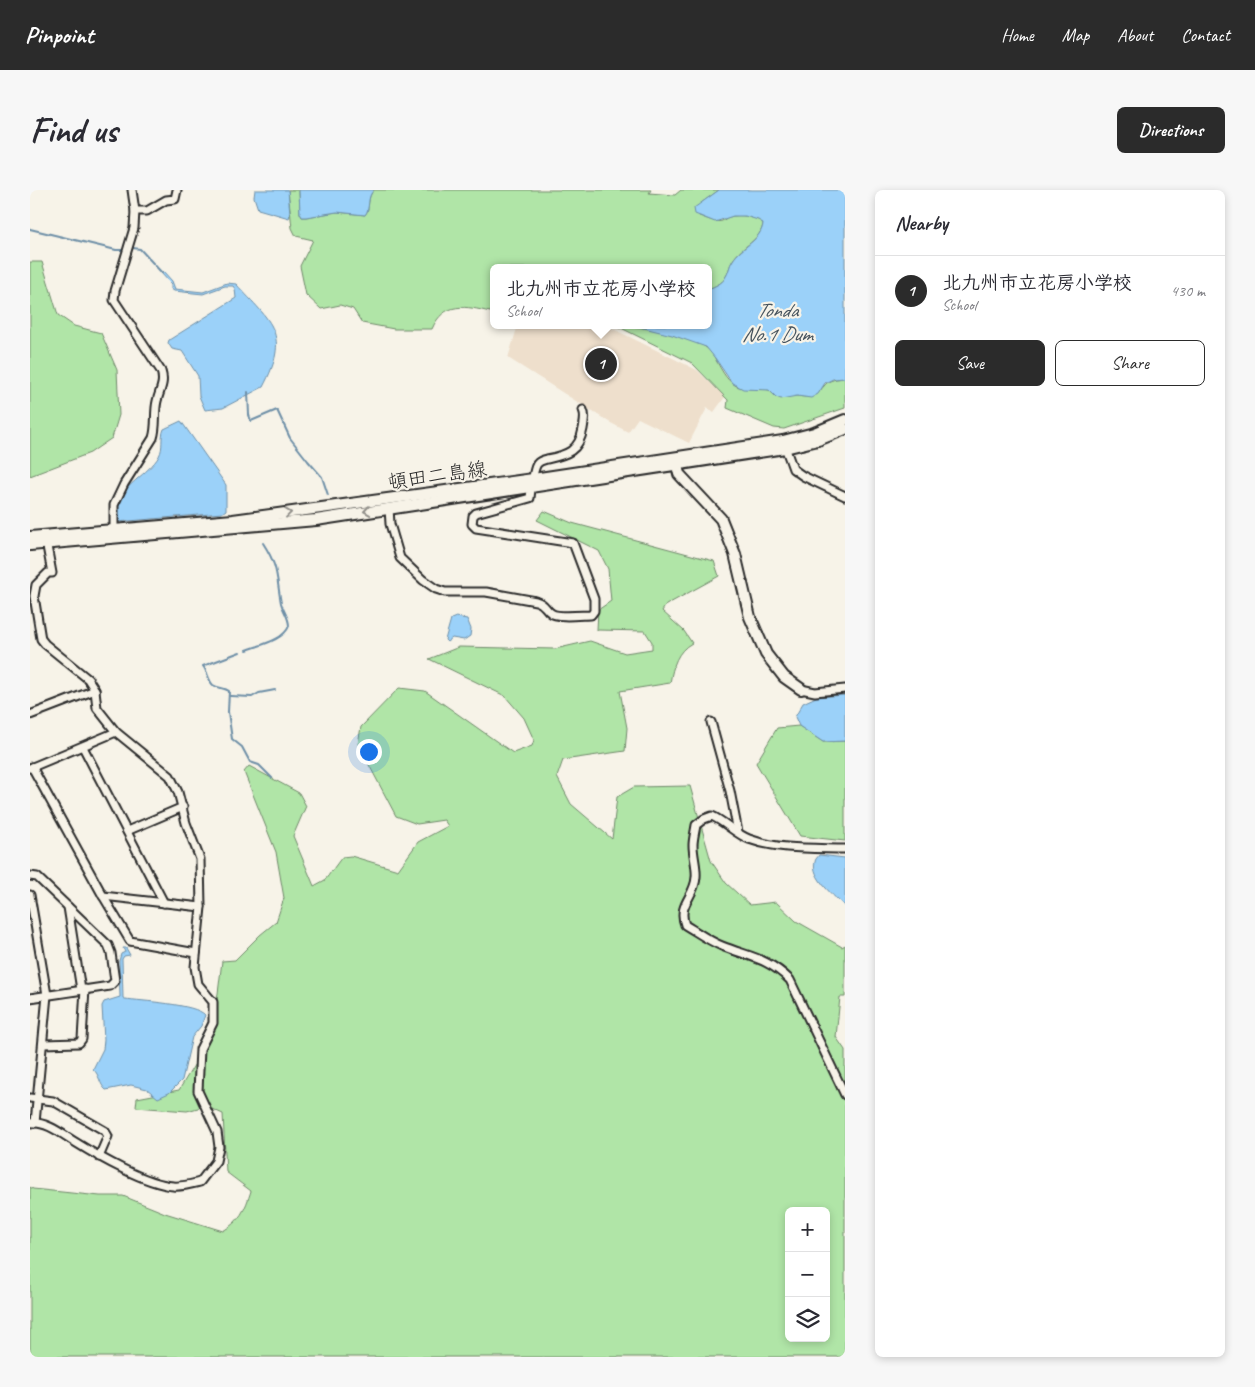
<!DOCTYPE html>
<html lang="en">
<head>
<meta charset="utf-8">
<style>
	body { margin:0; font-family:Caveat,"Klee One",sans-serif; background:#f7f7f7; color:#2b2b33 }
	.controls { position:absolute; right:15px; bottom:15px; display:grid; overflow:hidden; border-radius:8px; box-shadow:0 2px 8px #0003 }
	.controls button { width:45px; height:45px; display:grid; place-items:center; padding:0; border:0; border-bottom:1px solid #e1e1e2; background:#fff; color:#2b2b33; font:25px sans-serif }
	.you { position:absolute; left:338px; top:561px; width:18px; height:18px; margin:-12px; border:4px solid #fff; border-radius:50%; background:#1a73e8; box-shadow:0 0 0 8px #1a73e833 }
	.badge { display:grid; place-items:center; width:32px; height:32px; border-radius:50%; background:#2b2b2b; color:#fff; font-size:16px; font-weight:700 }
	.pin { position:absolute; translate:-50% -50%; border:2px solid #fff; box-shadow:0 1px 5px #0006 }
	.popup { position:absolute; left:460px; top:74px; width:222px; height:65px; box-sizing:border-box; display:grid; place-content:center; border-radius:8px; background:#fff; filter:drop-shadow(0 1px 4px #0005); font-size:16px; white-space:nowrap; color:#7c7c81 }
	.popup b { font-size:19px; color:#2b2b33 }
	.popup::after { content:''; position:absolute; left:50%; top:100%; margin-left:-10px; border:10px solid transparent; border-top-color:#fff }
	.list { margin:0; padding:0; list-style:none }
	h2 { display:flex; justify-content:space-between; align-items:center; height:65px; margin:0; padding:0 20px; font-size:21px }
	h2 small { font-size:16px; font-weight:400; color:#7c7c81 }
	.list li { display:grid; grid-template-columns:32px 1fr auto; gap:15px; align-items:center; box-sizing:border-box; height:70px; padding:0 20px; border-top:1px solid #e1e1e2 }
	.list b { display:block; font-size:19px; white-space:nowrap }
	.list p { margin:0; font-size:16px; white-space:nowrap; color:#7c7c81 }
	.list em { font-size:16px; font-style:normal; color:#7c7c81 }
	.actions { display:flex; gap:10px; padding:15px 20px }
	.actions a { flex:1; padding:11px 0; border:1px solid #2b2b2b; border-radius:8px; text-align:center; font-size:18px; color:#2b2b2b }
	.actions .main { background:#2b2b2b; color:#fff }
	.icon { flex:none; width:28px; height:28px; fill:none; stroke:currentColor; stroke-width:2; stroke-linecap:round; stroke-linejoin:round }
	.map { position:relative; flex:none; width:815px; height:1167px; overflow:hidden; border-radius:8px }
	header { display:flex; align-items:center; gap:30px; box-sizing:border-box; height:70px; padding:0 25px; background:#2b2b2b; color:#fff }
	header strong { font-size:24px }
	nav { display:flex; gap:28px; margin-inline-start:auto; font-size:18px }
	.intro { display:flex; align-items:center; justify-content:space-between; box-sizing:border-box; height:120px; padding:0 30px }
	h1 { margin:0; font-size:35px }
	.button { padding:12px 22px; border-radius:8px; background:#2b2b2b; color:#fff; font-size:18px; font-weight:700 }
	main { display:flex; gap:30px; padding:0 30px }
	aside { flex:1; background:#fff; border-radius:8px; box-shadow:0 2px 8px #0003 }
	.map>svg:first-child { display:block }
	.built { fill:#eedfcc }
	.green { fill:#b0e5a7; stroke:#6e8869; fill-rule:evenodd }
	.water { fill:#9bd1f9; stroke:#6e8fa7 }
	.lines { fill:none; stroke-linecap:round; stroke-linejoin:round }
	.stream { stroke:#6e8fa7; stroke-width:2 }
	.street-casing { stroke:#2b2b2b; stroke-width:11 }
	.secondary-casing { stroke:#2b2b2b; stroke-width:14 }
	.street { stroke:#f7f3e8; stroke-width:7 }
	.secondary { stroke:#f7f3e8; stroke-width:10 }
	.oneway { stroke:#918f8a }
	.labels { text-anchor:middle; stroke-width:4.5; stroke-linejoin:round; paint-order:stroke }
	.street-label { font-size:20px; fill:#2b2b2b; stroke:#f7f3e8 }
	.water-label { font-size:21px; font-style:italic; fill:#47545e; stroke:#f7f3e8 }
</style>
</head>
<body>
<header>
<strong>Pinpoint</strong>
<nav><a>Home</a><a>Map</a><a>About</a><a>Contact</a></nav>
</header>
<div class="intro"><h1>Find us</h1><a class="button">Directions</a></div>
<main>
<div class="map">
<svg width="815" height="1167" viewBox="0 0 815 1167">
	<rect width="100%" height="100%" fill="#f7f3e8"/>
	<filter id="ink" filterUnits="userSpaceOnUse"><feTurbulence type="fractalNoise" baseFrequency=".02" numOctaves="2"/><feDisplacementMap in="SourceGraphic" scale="10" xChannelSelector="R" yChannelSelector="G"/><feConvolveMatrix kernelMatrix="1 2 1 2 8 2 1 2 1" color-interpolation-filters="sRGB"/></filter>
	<g filter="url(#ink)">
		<polygon class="built" points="488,135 575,135 667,180 695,207 684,222 677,218 659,253 608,228 598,242 579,232 478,168"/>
		<g class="green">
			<path d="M 258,0 L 269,0 L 270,23 L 272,27 L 276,27 L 307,22 L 335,25 C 341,18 336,7 344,0 L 621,0 L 619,3 L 645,5 L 651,0 L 689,0 L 671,13 L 669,26 C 676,28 684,33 692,31 C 694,30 696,28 699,27 C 710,24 724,26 733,33 C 732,50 711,56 703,70 C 699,75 699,83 695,88 C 692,94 684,96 679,99 L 678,78 L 464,78 L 463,120 L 460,122 C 436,116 414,111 402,139 L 364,139 L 332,133 L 323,119 L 310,115 L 291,119 L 276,105 L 270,76 L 283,50 L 266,46 L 262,38 Z"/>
			<polygon points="0,72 12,72 28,125 44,136 71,143 87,180 89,225 82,248 60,263 0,286"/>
			<path d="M 585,135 C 606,135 667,146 680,161 C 688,171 692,185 702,193 C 712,202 727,197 739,200 C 750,213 756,205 767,206 C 774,207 780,208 786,205 C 789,203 791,199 794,196 C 799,189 807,189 815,188 L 815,218 L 754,239 L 744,238 L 697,218 L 698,210 L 662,173 Z"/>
			<path d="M 514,321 L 542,333 L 684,371 L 689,386 L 636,415 L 632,421 L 654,441 L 662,453 C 647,461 643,476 640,493 L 590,501 L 597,538 L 595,561 L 533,570 L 527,587 L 541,614 L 582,649 L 587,607 L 604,597 L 660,596 L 681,671 L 696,693 L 720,715 L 746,712 L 766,731 L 812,757 L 815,755 L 815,807 L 810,807 L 806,847 L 815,860 L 815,1167 L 0,1167 L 0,997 L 3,999 L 70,1006 L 93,1006 L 135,1023 L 193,1041 C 210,1031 215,1020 221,1001 L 196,982 L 193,924 L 175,916 L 157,921 L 106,917 L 107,908 L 149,900 L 183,844 L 192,771 L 205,770 L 230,745 L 246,732 L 254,708 L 246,662 L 214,582 L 219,576 L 269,603 L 276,616 L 263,646 L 284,696 L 295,690 L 312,667 L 321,666 L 368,680 L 388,652 L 418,636 L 414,630 L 387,634 L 366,626 L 328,554 L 331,537 L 369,498 L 395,501 L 483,563 L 502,556 L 504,550 L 494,528 L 475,506 L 399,469 L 429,457 L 525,459 L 560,451 L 595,463 L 622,459 L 622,452 L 615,441 L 567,440 L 568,420 L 581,411 L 578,379 L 569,361 L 507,330 ZM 759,1021 L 796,1021 L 796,1148 L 759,1148 Z"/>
			<polygon points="769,536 793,552 815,551 815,651 770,646 726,573 747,538"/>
		</g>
		<g class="water">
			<polygon points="225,0 258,0 260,24 259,28 228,19 224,7"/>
			<path d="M 269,0 L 344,0 C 336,7 341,18 335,25 L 307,22 L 276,27 L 272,27 L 270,23 Z"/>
			<path d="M 689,0 L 815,0 L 815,188 L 803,189 L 795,193 L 788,204 L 781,208 L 767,206 L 751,209 L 746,207 L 739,200 L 713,199 L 702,193 L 685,168 L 676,157 L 642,145 L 602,135 L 678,135 L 679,99 C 684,96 692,94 695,88 C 699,83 699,75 703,70 C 711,57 732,50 733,33 L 728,30 L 715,26 L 703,26 L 685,32 L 665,24 L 664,18 Z"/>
			<path d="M 133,81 L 142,91 L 145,99 L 173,102 L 197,93 L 206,94 C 242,133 261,144 233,197 L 193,218 L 175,220 L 169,206 L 168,186 L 152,161 L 142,159 L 138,153 L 139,150 L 206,108 L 205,99 L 203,96 L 195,96 L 173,104 L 144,101 L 141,99 L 141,94 L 131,83 Z"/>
			<path d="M 151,231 L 196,295 L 196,320 L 192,323 L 87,332 C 87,327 86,321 86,316 C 89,298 120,283 129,266 C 134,257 130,248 134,239 Z"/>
			<polygon points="426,427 437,429 441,439 440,446 434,450 422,448 417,452 415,450 421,429"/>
			<polygon points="815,505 815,551 793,552 769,536 765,527 773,513 786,507"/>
			<path d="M 789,665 L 815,668 L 815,716 C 805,708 780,686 785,672 C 785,669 788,667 789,665 Z"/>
			<path d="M 93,758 L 96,758 L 100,765 L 94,766 L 92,769 L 93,808 L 95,809 C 111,811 166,814 175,825 L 171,836 L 162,847 L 152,890 L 139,903 L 128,908 L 117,899 L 101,895 L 76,900 C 69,894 70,885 63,879 L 73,859 L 74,850 L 72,816 L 74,812 L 90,807 L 89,771 L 91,764 L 95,762 Z"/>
		</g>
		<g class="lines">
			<g class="stream">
				<polyline points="0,39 86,60 94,60"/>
				<polyline points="103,58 110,59 132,83"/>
				<polyline points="218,202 219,225 221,231 247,220 260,248 278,271 292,287 298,305"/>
				<path d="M 217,460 C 230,455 254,450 259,436 C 259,427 253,421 251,413 C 246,386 249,378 233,353"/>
				<path d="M 210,462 L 173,476 C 178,482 178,490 183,495 C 188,498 195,498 199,501 L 198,522 L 202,549 L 212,557 L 220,572 L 229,575 L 242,588"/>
				<polyline points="200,506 222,507 229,503 245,500"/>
			</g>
			<g class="street-casing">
				<g id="street">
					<polyline points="105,21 117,21 136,10 145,9 147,0"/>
					<polyline points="754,254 763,279 773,286 815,306"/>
					<path d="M 359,318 L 360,334 L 370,368 L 393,390 L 406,399 L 415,402 L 456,402 L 506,411 C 516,414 514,418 521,423 C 527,428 552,425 561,425 L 564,421 L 564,409 L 543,353 L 446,338 L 442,334 L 443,326 L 446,323 L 500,308 C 501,300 503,279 507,274 C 510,270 514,270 517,269 C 537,265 549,261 553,239 C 554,232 556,226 553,220"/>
					<path d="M 84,342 L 84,315 L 94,294 L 123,248 C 127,236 124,223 127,211 C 130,199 135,193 131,181 L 84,110 L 85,101 L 104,38 L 105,21 L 102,0"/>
					<polyline points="771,499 785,502 815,499"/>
					<polyline points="0,525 65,500"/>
					<polyline points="681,532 700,601 708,642"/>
					<polyline points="53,557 134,713"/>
					<polyline points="2,577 73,706 100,751 166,763"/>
					<polyline points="0,578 86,542"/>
					<polyline points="97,641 153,617"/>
					<path d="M 815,659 C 783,658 749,660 719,649 C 706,644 695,632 682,626 L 674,629 L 666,635 C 665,642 663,649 663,655 C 663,666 667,677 666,687 C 665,707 647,714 655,735 C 667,742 679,751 692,756 C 720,767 738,768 760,790 L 815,905"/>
					<polyline points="0,686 7,687 78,755 81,763 85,791 80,796 0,808"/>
					<polyline points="0,705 17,805 5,933"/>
					<polyline points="73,706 171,717"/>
					<polyline points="38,717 51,800"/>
					<polyline points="13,854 49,853 52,849 55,799"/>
					<polyline points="0,908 23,911 75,941 78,946 69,967"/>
					<path d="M 0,933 C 16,931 32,944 45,952 C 69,967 116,994 143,996 C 152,997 162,994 170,992 L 186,971 L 189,957 L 187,942 L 168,901 L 170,859 L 183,833 L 183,812 L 168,794 L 165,777 L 171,717 L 170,669 L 156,633 L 148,602 L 140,586 L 86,542 L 67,518 L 65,500 L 58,489 L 15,454 L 11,449 L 4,406 L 6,395 L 18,383 L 22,383 L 16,351"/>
				</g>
			</g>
			<g class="secondary-casing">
				<g id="secondary">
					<polyline points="646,271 649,284 691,329 705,364 720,427 736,464 754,487 771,499"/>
					<polyline points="0,347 203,330 503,289 753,251 784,243 815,230"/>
					<polyline points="0,355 286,330 755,258 788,250 815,239"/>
				</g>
			</g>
			<use href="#street" class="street"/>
			<use href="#secondary" class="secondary"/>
		</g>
		<defs><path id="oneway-chevron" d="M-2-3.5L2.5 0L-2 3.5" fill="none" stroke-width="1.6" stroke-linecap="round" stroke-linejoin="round" transform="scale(1.25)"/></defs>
		<g class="oneway">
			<use href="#oneway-chevron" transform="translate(337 321) rotate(172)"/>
			<use href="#oneway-chevron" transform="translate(258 323) rotate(-7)"/>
		</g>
	</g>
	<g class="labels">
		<g class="street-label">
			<text transform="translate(407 285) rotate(-8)" y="7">頓田二島線</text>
		</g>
		<g class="water-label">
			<text x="747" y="127">Tonda<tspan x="747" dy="24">No.1 Dum</tspan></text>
		</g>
	</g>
</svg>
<div class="controls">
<button>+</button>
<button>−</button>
<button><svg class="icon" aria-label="layers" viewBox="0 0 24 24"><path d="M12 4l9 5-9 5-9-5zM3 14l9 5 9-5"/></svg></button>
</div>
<div class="you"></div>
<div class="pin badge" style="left:571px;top:174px">1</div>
<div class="popup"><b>北九州市立花房小学校</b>School</div>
</div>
<aside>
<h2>Nearby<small></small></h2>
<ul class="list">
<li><span class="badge">1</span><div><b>北九州市立花房小学校</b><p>School</p></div><em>430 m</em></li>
</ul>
<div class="actions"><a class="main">Save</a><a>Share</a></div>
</aside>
</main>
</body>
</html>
